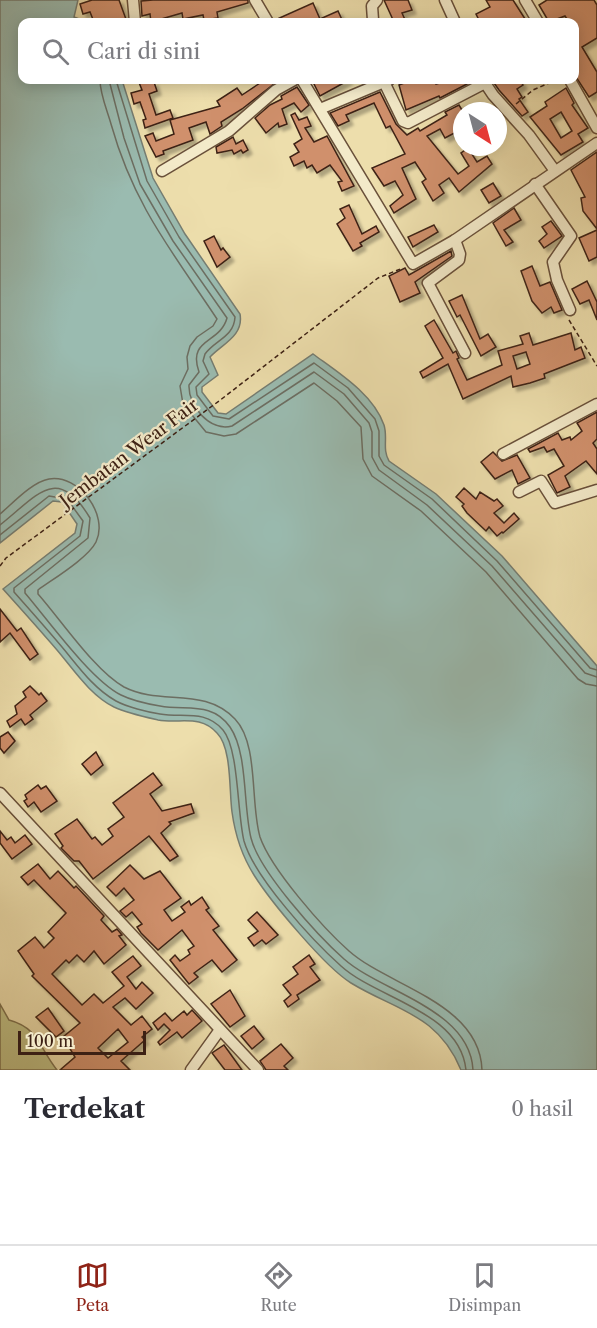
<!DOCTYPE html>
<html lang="id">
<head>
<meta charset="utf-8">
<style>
	body { margin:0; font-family:"Libre Caslon Text",serif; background:#f7f7f7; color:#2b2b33 }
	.compass { position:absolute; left:453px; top:102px; width:54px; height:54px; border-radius:50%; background:#fff; box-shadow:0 3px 15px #0003; rotate:144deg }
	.scale { position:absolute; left:18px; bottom:15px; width:128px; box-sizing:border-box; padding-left:6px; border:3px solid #3d2114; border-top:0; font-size:16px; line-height:21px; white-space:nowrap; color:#3d2114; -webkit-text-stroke:4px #f3eac9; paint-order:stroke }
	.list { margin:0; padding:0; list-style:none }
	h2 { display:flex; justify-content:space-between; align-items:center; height:78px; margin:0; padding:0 24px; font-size:26px }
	h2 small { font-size:20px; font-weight:400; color:#7c7c81 }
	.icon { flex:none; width:33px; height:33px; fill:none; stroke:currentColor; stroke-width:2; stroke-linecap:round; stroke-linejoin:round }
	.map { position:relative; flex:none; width:597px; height:1070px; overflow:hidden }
	.search { position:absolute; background:#fff; box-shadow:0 3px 15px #0003; left:18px; right:18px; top:18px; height:66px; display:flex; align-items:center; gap:15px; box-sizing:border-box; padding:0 21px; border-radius:12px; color:#7c7c81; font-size:22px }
	.sheet { height:174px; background:#fff }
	nav { display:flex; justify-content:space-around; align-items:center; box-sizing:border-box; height:84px; border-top:2px solid #e1e1e2; background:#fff; font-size:16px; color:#7c7c81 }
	nav a { display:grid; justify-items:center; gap:3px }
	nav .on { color:#8f2418 }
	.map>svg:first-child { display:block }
	.green { fill:#bfbf84; stroke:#7e704c; stroke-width:1.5 }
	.water { fill:#9abbb0; stroke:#757d72; stroke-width:1.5 }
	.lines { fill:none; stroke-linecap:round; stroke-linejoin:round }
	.shore { stroke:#6c6e62; stroke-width:1.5 }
	.building { fill:#d0906c; stroke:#3d2114; stroke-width:1.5; fill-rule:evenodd; filter:url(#shadow) }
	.minor-casing { stroke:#69503a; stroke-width:13 }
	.path { stroke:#3d2114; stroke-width:1.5; stroke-dasharray:4.5 3; stroke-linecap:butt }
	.minor { stroke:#f3eac9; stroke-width:10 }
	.labels { text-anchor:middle; stroke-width:4.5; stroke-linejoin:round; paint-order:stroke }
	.street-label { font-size:18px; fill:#3d2114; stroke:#f3eac9 }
</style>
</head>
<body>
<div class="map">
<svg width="597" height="1070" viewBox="0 0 597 1070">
	<defs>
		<filter id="shadow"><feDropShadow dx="4" dy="4" stdDeviation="1.5" flood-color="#0004"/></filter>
	</defs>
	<rect width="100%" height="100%" fill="#eddeac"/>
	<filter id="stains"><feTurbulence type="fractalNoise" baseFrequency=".00333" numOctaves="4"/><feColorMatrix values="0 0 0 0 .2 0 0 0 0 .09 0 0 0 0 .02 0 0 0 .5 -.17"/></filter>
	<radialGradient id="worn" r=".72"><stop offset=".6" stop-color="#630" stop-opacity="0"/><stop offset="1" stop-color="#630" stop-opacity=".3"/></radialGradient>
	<path class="green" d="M 0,1004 L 9,1020 C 39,1028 39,1048 57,1070 L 0,1070 Z"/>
	<path class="water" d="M 0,0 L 78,0 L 74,17 L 87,22 L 22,22 L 22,80 L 122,80 L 153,178 L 185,234 L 240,314 C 244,336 222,344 210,357 L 218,375 L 202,387 L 202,392 L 218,413 L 226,414 L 313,354 C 339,373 373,394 384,425 C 388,438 382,449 389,461 L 436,494 L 502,556 L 597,666 L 597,1070 L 461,1070 C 438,1014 397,1011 351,983 C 325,967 271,902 254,875 C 242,856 235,834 232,812 C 229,791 232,748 217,733 C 200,714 180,724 158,720 C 145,717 127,713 114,707 C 90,695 74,670 57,650 C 39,629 21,609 3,589 L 75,533 L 77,524 L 62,502 L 53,501 L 0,543 Z"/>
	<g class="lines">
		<g class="shore">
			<path d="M 100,80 C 100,94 107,110 111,124 C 134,206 172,251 217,319 L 213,326 L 197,337 L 190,346 L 187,357 L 188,369 L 180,386 L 183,404 L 206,432 L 224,436 L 236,434 L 314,383 L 337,401 L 361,427 L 363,459 L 372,476 L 421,511 L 486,572 L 578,679 L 586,684 L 597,686"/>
			<path d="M 109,80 L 124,138 L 140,184 L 173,241 L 227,318 C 220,344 187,338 199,372 L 189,385 C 188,406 210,432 232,426 L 314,372 L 344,394 L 369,423 L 372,432 L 372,457 L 379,470 L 427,505 L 492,566 L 585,673 L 597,677"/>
			<path d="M 116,80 L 147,181 L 179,237 L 235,317 C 234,337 215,340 205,354 L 203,361 L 209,374 L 196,387 L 197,395 L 213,416 L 229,419 L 314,363 L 348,388 L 375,419 L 379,431 L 379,456 L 384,465 L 432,499 L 497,561 L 590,668 L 597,670"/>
			<path d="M 0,514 C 13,503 32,482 49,479 C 79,474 109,515 96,542 C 88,558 53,579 38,590 L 38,594 C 61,620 95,671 124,687 C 161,706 204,686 235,719 C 259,744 250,803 260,837 C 271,869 323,928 349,951 C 388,986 480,1003 482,1070"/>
			<path d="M 0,525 C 37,496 57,463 90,518 L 88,538 L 25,589 L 25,593 C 48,620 91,680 121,695 C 131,700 148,704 160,706 C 186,711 212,701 230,727 C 248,753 243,806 251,838 C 259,871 318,936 344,959 C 381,992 470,1009 473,1070"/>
			<path d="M 0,535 L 49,496 L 67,499 L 83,521 L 80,536 L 14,588 L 14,592 C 30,610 46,628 62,647 C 78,666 93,688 116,701 C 127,707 147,712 160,714 C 183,718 205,709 223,730 C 239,749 237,813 244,841 C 254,877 313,941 341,966 C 377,999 460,1011 466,1070"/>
		</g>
	</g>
	<g class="building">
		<polygon points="92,0 119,0 127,22 94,22 90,12 83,14 80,4"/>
		<polygon points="153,0 248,0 248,3 217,12 218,18 204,20 203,15 183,19 182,13 151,22 150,14 142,16 141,1"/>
		<polygon points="384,0 408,0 412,10 402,13 406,22 394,22"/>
		<polygon points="486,0 513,0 527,22 503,22 502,19 495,22 480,22 476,14 490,7"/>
		<polygon points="547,0 594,0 597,5 597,38 582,47 597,72 597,92 589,97 574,74 574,22 569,22 565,16 549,22 539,5"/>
		<polygon points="313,3 320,19 338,11 343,22 275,22 275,20"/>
		<polygon points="138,80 148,80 149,83 154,82 157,91 149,94 156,115 170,110 173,118 145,128 143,120 146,119 140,102 134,104 131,93 142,90"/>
		<polygon points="257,80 279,80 242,109 221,122 222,126 210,134 206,122 189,128 193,140 163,151 164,154 156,157 145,136 153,133 156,141 174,134 170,120 220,106 217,101 237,88 242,95 260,83"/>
		<polygon points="312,80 349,80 320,96"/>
		<polygon points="412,80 434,80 436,84 450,80 466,80 467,84 440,98 439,96 406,110 399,85"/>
		<polygon points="499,80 520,80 523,85 517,89 522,97 519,99 528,112 522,116 499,90 494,83"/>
		<polygon points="297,87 309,105 301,112 294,103 282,109 287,124 279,127 278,123 266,133 255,118 270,105 282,99 281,96"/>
		<path d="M 566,88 L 574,103 L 572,105 L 588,128 L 578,134 L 583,142 L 561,155 L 530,117 L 547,106 L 545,102 ZM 561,112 L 572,131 L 561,138 L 550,119 Z"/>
		<polygon points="380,92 396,124 407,135 418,128 420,131 447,115 445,112 459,105 462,110 462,129 445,138 440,129 427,136 458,174 469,166 461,153 468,148 477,162 487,156 492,164 459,192 449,178 439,185 444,193 433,201 422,182 426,179 415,162 402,168 416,199 394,213 390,206 403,195 395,181 384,186 372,168 405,154 390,126 386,128 374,103 346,115 349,121 338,126 330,113"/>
		<polygon points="295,113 299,120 307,117 311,126 305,128 314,142 327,136 354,186 342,191 338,182 342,181 330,165 317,173 312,165 307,168 304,161 294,166 290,157 299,152 294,144 302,139 291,115"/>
		<polygon points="233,137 236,144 243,140 248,150 243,153 241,150 234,154 232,150 217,153 216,147"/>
		<polygon points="597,152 597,229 583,211 581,198 585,197 571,170"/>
		<polygon points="493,183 501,196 489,203 481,190"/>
		<polygon points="349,205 362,234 376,226 379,232 360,243 362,246 353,251 337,224 345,218 340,209"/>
		<polygon points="514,208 521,220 504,230 513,242 506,246 493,223"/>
		<polygon points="551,221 562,236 544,248 539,241 547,234 542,227"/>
		<polygon points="434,225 438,232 413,247 408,237"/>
		<polygon points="597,230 597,257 589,261 579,238"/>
		<polygon points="214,236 221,250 223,248 230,257 217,267 204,241"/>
		<polygon points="451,251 452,256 415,282 420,293 400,302 389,276 405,268 409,275"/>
		<polygon points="532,266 540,286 550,282 562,310 554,313 551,307 542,313 532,301 521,271"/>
		<polygon points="587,281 597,302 597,320 589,300 580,304 572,289"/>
		<polygon points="462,295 480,339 488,334 496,347 481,356 460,315 457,317 449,301"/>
		<path d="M 434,320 L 453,353 L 456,351 L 459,358 L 457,359 L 467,380 L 502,365 L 498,351 L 523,344 L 520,336 L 529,333 L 533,345 L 571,333 L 575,350 L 581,347 L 585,358 L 544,374 L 545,378 L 530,383 L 513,387 L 511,376 L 463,399 L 448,364 L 423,378 L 420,372 L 443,358 L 425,326 ZM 526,352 L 530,364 L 517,369 L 513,356 Z"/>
		<polygon points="597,412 597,439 593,443 597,449 597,474 586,461 565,476 570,487 557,493 548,475 564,466 554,449 547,452 544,447 530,452 528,449 558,433 562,440 570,437 571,440 582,431 577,423"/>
		<polygon points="493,452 502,461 517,455 530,478 518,484 512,470 495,479 481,462"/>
		<polygon points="464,488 476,499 480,492 494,501 497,499 503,506 494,513 504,523 514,513 519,519 503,533 502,532 497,536 489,527 486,531 467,513 462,506 464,504 456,497"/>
		<polygon points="0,609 17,631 21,628 38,654 30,660 10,633 0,642"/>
		<polygon points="30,686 39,695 41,693 47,701 30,715 33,719 25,725 21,719 10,727 7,721 17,714 15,706 26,697 23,692"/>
		<polygon points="8,732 15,741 4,753 0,748 0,737"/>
		<polygon points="96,752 103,765 91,775 82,764"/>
		<polygon points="153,773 162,785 150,794 162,811 191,804 194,813 169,822 171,824 161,833 178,856 170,861 149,836 93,879 79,861 74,861 61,848 63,846 55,834 77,819 92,839 95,837 102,845 113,836 108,829 124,817 113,803"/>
		<polygon points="38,785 41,789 46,786 57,801 41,812 34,802 28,807 24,801 27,799 25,795"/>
		<polygon points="0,831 7,840 11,837 15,843 25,835 32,844 12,859 0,843"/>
		<path d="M 38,864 L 50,879 L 58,871 L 74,888 L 76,886 L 104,916 L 101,920 L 112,932 L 117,929 L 122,935 L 119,936 L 126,945 L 104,964 L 94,951 L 84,962 L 77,955 L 69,963 L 66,960 L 52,974 L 82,1005 L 94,994 L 103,1003 L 124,986 L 112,972 L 133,956 L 141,966 L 127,977 L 136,989 L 142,982 L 153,993 L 136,1009 L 125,998 L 113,1007 L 131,1025 L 142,1016 L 152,1029 L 142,1037 L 145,1040 L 121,1061 L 130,1070 L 60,1070 L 75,1057 L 63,1037 L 80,1023 L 32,976 L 34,974 L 18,951 L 35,937 L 44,948 L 54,938 L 48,932 L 66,913 L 34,880 L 28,885 L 21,877 ZM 118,1029 L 128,1042 L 108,1058 L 98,1048 Z"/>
		<polygon points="130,865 144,879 160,871 181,898 164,910 172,921 185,912 181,907 189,901 191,905 202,897 209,908 206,910 219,926 213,930 237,960 222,972 212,960 194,973 198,977 189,984 170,960 175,955 180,961 190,954 188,950 194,946 182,930 158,950 141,933 137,927 142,924 132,912 126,917 120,911 134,900 124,888 116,896 107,887"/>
		<polygon points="257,912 278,935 266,944 262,940 254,946 248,938 258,931 248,920"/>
		<polygon points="309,955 315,964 310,967 320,980 297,995 299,999 288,1007 284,1001 291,995 283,985 298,974 293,967"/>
		<polygon points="230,990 245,1016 230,1027 211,1004"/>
		<polygon points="48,1008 64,1031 56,1037 36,1017"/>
		<polygon points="192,1010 202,1021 182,1038 177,1032 160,1045 158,1042 170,1030 164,1024 158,1030 153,1023 165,1013 172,1021 184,1011 187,1015"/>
		<polygon points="254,1026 264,1039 252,1049 241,1036"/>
		<polygon points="281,1044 293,1058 284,1066 288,1070 266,1070 260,1061"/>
		<polygon points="224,1045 242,1070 225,1070 212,1053"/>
	</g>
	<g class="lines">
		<g class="minor-casing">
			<g id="minor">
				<polyline points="133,0 135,22"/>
				<polyline points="255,0 268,22"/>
				<polyline points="445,0 455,22"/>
				<polyline points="525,0 538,22"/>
				<polyline points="373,20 372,6 377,0"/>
				<polyline points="302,80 413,264 455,240 597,143"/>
				<polyline points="483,80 493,95 529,135 555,171"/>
				<polyline points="570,80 597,128"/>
				<polyline points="384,82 403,121 408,123 485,83"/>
				<polyline points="320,109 389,80"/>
				<polyline points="162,171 229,131 276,90 294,80"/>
				<polyline points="535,184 571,236 553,262 557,280 570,310"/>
				<polyline points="455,240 460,254 459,260 428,283 465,353"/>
				<polyline points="503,454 597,404"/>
				<polyline points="519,492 541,481 555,503 597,490"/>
				<polyline points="0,793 258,1070"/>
				<polyline points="191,1070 219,1031"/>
			</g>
		</g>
		<g class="path">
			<polyline points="516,104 533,90 556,80"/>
			<polyline points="569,320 597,366"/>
			<polyline points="0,566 6,558 219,401 378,278 403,268"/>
		</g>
		<use href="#minor" class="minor"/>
	</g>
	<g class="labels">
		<g class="street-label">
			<text transform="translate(129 453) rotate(-37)" y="6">Jembatan Wear Fair</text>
		</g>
	</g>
	<rect width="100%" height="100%" filter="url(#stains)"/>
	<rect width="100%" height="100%" fill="url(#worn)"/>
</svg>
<svg class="compass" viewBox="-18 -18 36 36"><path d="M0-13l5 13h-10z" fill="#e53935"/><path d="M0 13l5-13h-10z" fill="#7c7c81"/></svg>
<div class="scale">100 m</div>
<div class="search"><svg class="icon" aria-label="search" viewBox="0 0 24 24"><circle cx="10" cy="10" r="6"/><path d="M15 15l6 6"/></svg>Cari di sini</div>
</div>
<section class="sheet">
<h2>Terdekat<small>0 hasil</small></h2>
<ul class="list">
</ul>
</section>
<nav>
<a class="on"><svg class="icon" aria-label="map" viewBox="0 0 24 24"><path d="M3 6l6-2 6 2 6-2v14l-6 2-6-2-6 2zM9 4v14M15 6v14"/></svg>Peta</a>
<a><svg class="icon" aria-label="directions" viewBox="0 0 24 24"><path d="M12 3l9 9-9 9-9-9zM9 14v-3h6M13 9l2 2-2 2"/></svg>Rute</a>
<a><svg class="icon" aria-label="saved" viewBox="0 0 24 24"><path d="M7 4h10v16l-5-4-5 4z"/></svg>Disimpan</a>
</nav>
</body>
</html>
